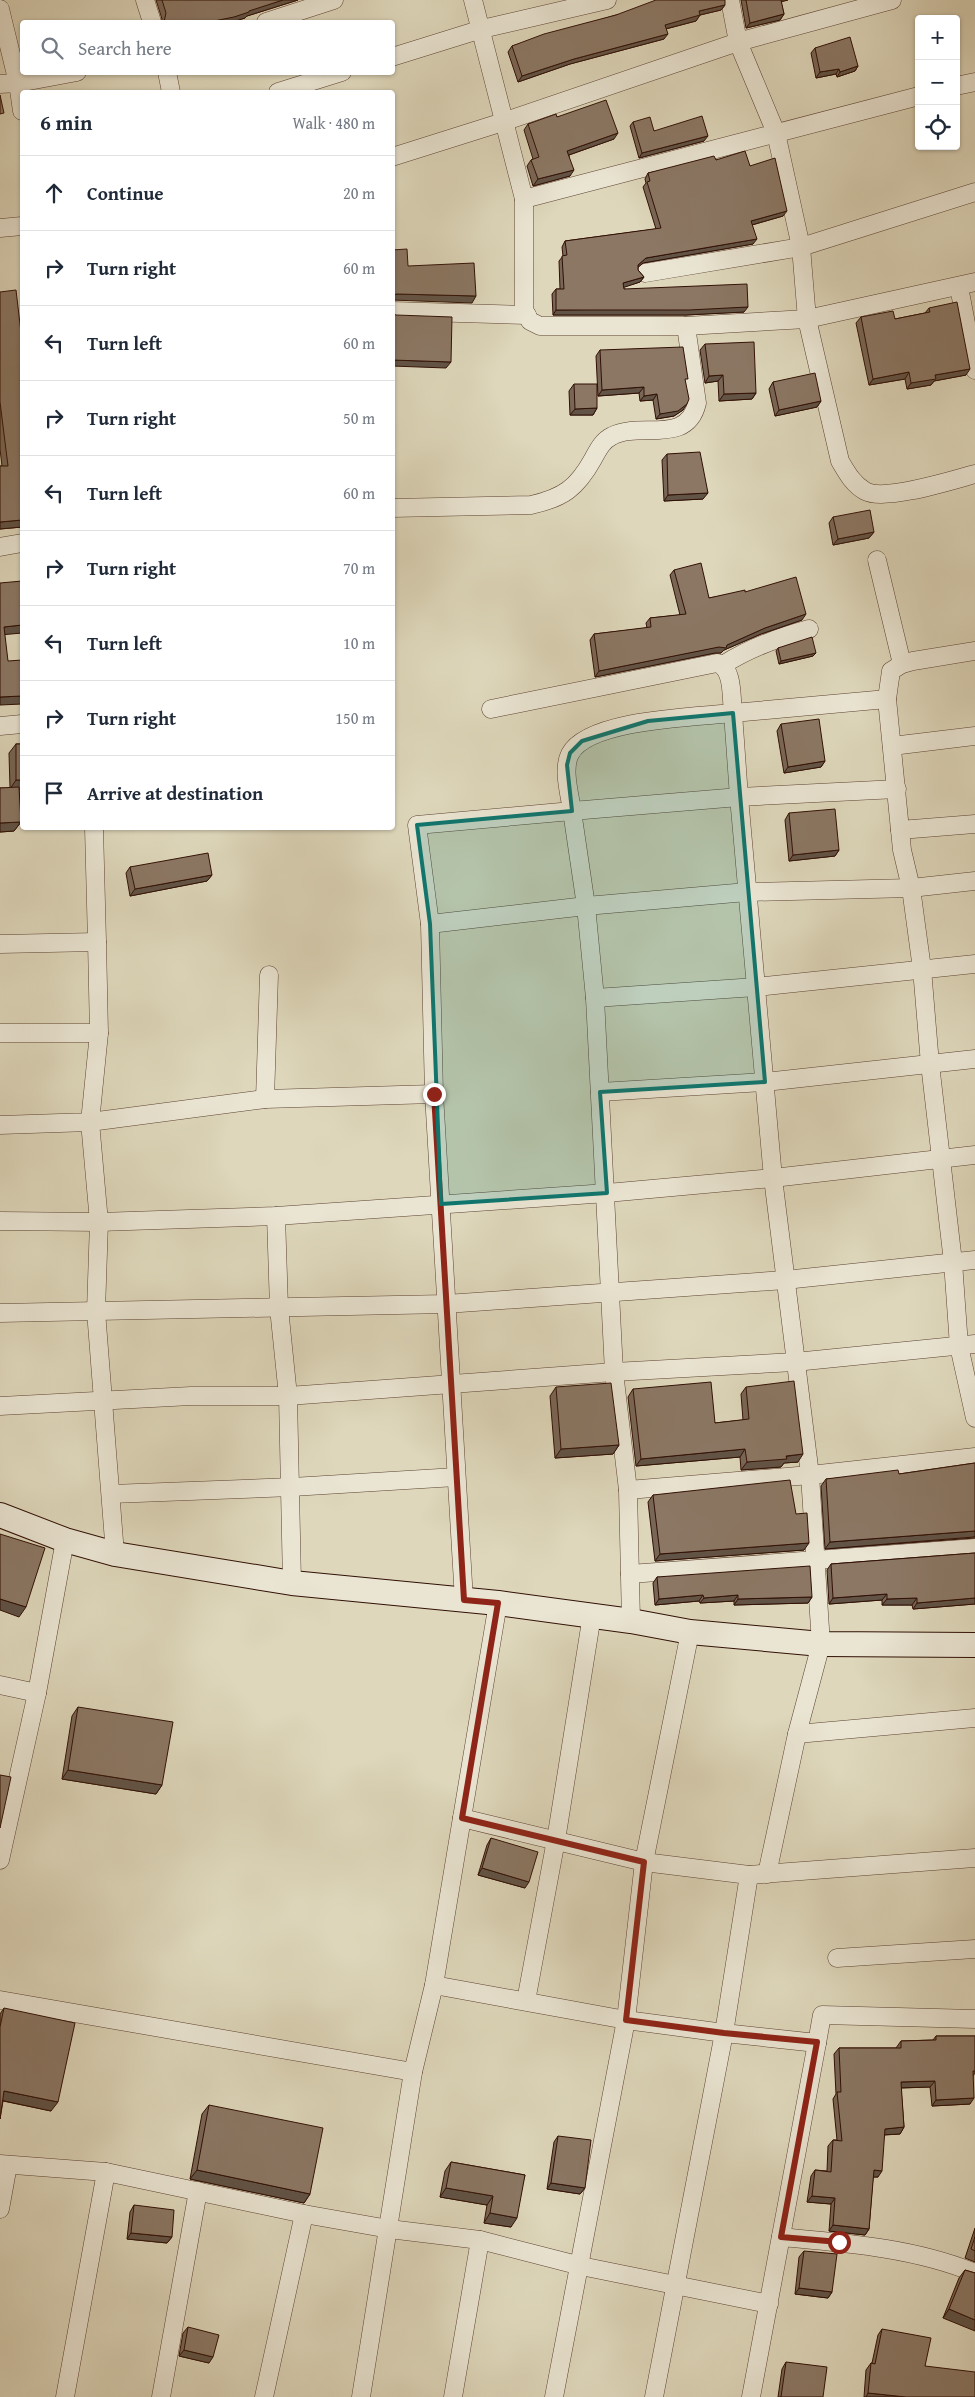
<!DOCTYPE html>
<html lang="en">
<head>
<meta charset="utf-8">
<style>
	body { margin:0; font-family:"Gentium Book Plus",serif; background:#f2f2f3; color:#1f2937 }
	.controls { position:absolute; right:15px; top:15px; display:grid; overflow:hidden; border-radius:5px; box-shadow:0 1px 4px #0004 }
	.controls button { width:45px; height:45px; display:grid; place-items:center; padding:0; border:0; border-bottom:1px solid #e0e1e3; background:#fff; color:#1f2937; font:25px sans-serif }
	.stop { position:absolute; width:15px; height:15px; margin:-11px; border:4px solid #8f2418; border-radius:50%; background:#fff }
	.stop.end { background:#8f2418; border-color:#fff; box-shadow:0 1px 5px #0008 }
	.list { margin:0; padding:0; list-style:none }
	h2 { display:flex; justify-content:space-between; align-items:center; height:65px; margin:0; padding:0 20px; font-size:21px }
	h2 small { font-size:16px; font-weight:400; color:#747a83 }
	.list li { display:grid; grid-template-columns:32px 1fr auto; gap:15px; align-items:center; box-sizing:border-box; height:75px; padding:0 20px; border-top:1px solid #e0e1e3 }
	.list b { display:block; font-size:19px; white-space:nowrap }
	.list em { font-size:16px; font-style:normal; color:#747a83 }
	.icon { flex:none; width:28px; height:28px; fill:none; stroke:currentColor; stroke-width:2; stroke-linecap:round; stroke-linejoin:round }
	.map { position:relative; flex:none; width:975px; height:2397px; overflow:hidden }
	.search { position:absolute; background:#fff; box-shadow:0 1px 4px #0004; left:20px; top:20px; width:375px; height:55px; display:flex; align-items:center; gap:12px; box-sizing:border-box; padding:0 18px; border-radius:5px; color:#747a83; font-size:19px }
	.panel { position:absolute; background:#fff; box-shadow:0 1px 4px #0004; left:20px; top:90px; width:375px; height:740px; border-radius:5px }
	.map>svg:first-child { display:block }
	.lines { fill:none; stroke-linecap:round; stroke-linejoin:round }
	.minor-casing { stroke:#5c4232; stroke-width:19 }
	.secondary-casing { stroke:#311005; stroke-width:26 }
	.minor { stroke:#eae5d3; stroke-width:18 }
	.secondary { stroke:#eae5d3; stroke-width:24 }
	.wall { fill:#786656; stroke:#311005 }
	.shaded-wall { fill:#615346; stroke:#311005 }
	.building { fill:#8b7764; stroke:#311005 }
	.route { stroke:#8f2418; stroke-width:6 }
	.marked { fill:#0f766e; fill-opacity:0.2; stroke:#0f766e; stroke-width:4; stroke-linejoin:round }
</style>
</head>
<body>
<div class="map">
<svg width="975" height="2397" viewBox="0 0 975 2397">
	<rect width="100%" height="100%" fill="#ded7bb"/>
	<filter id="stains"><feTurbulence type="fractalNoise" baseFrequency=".004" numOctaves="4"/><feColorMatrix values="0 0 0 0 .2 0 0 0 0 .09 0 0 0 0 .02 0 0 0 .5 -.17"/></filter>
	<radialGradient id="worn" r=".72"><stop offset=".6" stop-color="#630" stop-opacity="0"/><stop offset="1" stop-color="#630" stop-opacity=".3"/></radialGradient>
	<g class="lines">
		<g class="minor-casing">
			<g id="minor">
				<polyline points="145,0 152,22"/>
				<polyline points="473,0 524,199 524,310 530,321 540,326 686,326 807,319 975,282"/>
				<path d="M 730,0 L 738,42 L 776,133 L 801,247 L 807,319 L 840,461 C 847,473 853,484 865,491 C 884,502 953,480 975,474"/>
				<polyline points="0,9 18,83 22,111"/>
				<polyline points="266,22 334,0"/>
				<polyline points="392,57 482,29 607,0"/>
				<polyline points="167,72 171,92"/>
				<polyline points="0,84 18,83 77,72"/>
				<polyline points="956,86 975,82"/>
				<polyline points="278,92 342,72"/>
				<polyline points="392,157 503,122 738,42 892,0"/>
				<polyline points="524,199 919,96"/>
				<polyline points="0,228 22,226"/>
				<polyline points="645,273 801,247 975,192"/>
				<polyline points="959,287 975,370"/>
				<polyline points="392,311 527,315"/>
				<path d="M 392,508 L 531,505 C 563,498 577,488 593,459 C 598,450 602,441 612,436 C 640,421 687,446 697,403 L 686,326"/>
				<polyline points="0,547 22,543"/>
				<polyline points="877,560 902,664"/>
				<polyline points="975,651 913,661 902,664 891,671 887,699 900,830 975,824"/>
				<path d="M 723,665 C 749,648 780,637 809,629"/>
				<polyline points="0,726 22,724"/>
				<polyline points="892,746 975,736"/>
				<polyline points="94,828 97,942"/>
				<polyline points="900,830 902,850 911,888 922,969 930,1064 953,1262 959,1346 975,1418"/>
				<polyline points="430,924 586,906 747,892 911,888 975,881"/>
				<polyline points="0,944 97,942 99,1033 90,1122 0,1125"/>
				<polyline points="595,998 586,906 572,811 739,797 897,789"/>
				<polyline points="0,1033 99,1033"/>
				<polyline points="600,1092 765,1082 975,1059"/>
				<polyline points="265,1099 269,975"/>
				<polyline points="276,1216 279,1308 288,1396 292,1583"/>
				<polyline points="0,1221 99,1222 276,1216 607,1193 773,1178 975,1155"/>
				<polyline points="0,1313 446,1304 785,1280 975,1260"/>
				<polyline points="0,1406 191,1396 288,1396 614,1372 795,1362 975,1344"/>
				<polyline points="628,1490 810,1475 975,1457"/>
				<polyline points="111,1494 292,1487 456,1477"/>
				<polyline points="115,1554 96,1311 99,1222 90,1122 265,1099 434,1094"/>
				<polyline points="630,1574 975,1548"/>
				<path d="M 464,1600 L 434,1094 L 430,924 L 417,825 L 572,811 C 570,795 562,769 570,754 C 588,719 697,717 733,713 C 731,698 734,668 717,663 L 491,709"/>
				<polyline points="631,1621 628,1490 614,1372 595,998 756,987 975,964"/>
				<polyline points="0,1685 37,1693"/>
				<polyline points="797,1734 975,1718"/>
				<polyline points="462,1818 644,1862 749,1875 975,1858"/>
				<polyline points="0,1860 37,1693 65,1540"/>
				<polyline points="767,1874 797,1734 821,1644 810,1475 773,1178 739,797 733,713 887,699"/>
				<polyline points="837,1958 975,1949"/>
				<polyline points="434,1985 498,1603"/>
				<polyline points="0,2000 413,2072 434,1985 626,2020 724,2033 817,2043 822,2015 975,2019"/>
				<polyline points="526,2001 556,1840 592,1615"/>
				<polyline points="0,2164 106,2172 304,2214 389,2229 480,2240 581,2266 769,2304"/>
				<polyline points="0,2209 8,2165"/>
				<path d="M 781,2237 C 846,2243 915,2248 975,2273"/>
				<polyline points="65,2397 106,2172"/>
				<polyline points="161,2397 198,2191"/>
				<polyline points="264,2397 304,2214"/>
				<polyline points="361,2397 413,2072"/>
				<polyline points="453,2397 480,2240"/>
				<polyline points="554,2397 626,2020 644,1862 690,1632"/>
				<polyline points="654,2397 724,2033 749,1875"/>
				<polyline points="751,2397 817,2043"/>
			</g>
		</g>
		<g class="secondary-casing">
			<polyline id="secondary" points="0,1515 65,1540 115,1554 292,1583 498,1603 631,1621 690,1632 821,1644 975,1645"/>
		</g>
		<use href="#minor" class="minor"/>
		<use href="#secondary" class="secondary"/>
	</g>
	<g class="wall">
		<polygon points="156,0 298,0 247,16 245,18 232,22 161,22 162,19"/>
		<polygon points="741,0 788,0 781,2 784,14 780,20 746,28"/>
		<polygon points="725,5 721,10 700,15 696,21 666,29 664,39 570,64 518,82 508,52 512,46 616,15"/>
		<polygon points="815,48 858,66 855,71 837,77 836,74 816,78 811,53"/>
		<polygon points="557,117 614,139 569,155 570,176 533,186 527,166 531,160 533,159 524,130 528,124"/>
		<polygon points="633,122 654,131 704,141 639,158 630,126"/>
		<polygon points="716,160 750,166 783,216 752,225 753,244 643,263 638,267 638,270 644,277 640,282 623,287 624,289 744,312 686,315 553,315 552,294 556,289 560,289 559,261 563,256 562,247 565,241 656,229 643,187 646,183 645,179 648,173"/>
		<polygon points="0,292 22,341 22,527 0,529 0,466 2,466 0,449"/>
		<polygon points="929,308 966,375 934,381 931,385 907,389 905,379 869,385 856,323 861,317 895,319 925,313"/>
		<polygon points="705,344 756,393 752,399 719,401 718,381 705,383 700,350"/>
		<polygon points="600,350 685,382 683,410 674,416 656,419 653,400 640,401 639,393 598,396 596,356"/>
		<polygon points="773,382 821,401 817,407 775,416 769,389"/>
		<polygon points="574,384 597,408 593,415 570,415 569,391"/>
		<polygon points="667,454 703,499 664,501 662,460"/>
		<polygon points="833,517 874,532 869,538 833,545 829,523"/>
		<polygon points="674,570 709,598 745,592 802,620 761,634 724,650 721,653 715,653 595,677 590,640 594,634 647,628 646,623 650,618 680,615 670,575"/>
		<polygon points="778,648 816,653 813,656 779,664 776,651"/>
		<polygon points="781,724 825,761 821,767 784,773 777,731"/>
		<polygon points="16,744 22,744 22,789 19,789 21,822 14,831 0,832 0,788 10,788 9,753"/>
		<polygon points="789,813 839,850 835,856 789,861 785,820"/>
		<polygon points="130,867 212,875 207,881 130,896 126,873"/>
		<polygon points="556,1387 619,1445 613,1454 555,1458 550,1396"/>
		<polygon points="746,1387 798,1462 784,1463 781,1467 741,1470 740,1457 636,1466 628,1397 633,1389 715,1423 743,1420 741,1394"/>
		<polygon points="975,1463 975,1538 825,1549 821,1486 826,1479 899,1474"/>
		<polygon points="653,1495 796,1514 804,1550 655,1561 648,1502"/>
		<polygon points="975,1553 975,1604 913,1609 912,1605 882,1605 882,1600 829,1604 827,1570 831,1564"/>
		<polygon points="657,1577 812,1597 808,1603 734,1605 734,1601 700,1603 699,1601 655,1605 653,1583"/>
		<polygon points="78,1707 162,1785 156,1794 62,1779 72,1716"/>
		<polygon points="491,1838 525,1888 478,1875 487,1845"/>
		<polygon points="4,2008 51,2111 3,2101 0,2119 0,2014"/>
		<polygon points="936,2036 975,2036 975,2073 973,2076 970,2104 932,2106 930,2087 901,2088 904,2127 900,2134 884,2135 878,2177 873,2177 869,2229 865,2235 829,2231 831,2204 807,2202 811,2176 815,2170 827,2171 828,2146 833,2140 837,2140 833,2099 836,2094 834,2054 839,2048 896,2048 901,2041 933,2040"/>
		<polygon points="209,2105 310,2194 304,2203 190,2179 202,2114"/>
		<polygon points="558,2136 585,2188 580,2194 547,2189 554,2142"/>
		<polygon points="451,2162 525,2175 511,2227 484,2223 487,2205 440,2197 445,2171"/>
		<polygon points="134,2205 172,2237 167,2243 127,2239 130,2212"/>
		<polygon points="975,2228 975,2262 965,2258"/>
		<polygon points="804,2251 832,2292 828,2298 795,2294 799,2257"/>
		<polygon points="965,2270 975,2273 943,2318 959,2278"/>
		<polygon points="188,2327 209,2363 179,2356 183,2333"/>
		<polygon points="882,2329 925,2366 975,2397 864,2397 866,2370 871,2363 872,2363 878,2335"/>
		<polygon points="786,2362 823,2397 778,2397 782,2369"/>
	</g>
	<g class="shaded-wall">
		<polygon points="283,0 298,0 247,16 245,18 232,22 209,22"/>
		<polygon points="725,5 721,10 700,15 696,21 661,30 665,25 699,11"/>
		<polygon points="784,14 780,20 746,28 750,23"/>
		<polygon points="668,34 664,39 570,64 518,82 522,76 574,59"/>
		<polygon points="858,66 855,71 837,77 840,72"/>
		<polygon points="839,69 836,74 816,78 820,72"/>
		<polygon points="618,133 614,139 563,157 567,151"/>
		<polygon points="708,136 704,141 639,158 642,153"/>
		<polygon points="574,170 570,176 533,186 538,179"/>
		<polygon points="787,211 783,216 748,226 751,221"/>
		<polygon points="757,239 753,244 643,263 635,270 638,265 646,258"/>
		<polygon points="644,277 640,282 619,289 623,283"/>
		<polygon points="397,294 476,296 472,303 392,300 392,295"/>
		<polygon points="748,307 744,312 686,315 553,315 556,310"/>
		<polygon points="392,360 451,362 446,368 392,366"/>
		<polygon points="970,369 966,375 934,381 931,385 907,389 911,383 935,375"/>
		<polygon points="909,372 905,379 869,385 873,379"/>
		<polygon points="723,375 718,381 705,383 709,376"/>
		<polygon points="644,387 639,393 598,396 602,390"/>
		<polygon points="756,393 752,399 719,401 724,394"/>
		<polygon points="657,394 653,400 640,401 644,396"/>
		<polygon points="821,401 817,407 775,416 779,410"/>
		<polygon points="687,404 683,410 674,416 656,419 660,414"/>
		<polygon points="597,408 593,415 570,415 575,409"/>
		<polygon points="708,493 703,499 664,501 668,495"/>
		<polygon points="22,520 22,527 0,529 0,522"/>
		<polygon points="874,532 869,538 833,545 838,539"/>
		<polygon points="806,614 802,620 761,634 724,650 721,653 715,653 595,677 599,671 727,645 765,628"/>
		<polygon points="22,625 22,633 0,635 4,627"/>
		<polygon points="816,653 813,656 779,664 781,661"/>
		<polygon points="22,696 22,704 0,705 0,697"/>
		<polygon points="825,761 821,767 784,773 788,767"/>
		<polygon points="16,780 22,780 22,789 10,789"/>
		<polygon points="21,822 14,831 0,832 0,823"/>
		<polygon points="839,850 835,856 789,861 793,855"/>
		<polygon points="212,875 207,881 130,896 135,889"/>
		<polygon points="619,1445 613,1454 555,1458 561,1449"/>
		<polygon points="745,1449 740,1457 636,1466 641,1459"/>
		<polygon points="803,1454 798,1462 784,1463 781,1467 741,1470 747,1462"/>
		<polygon points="975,1531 975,1536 974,1537 825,1549 830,1542"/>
		<polygon points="809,1543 804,1550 655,1561 660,1554"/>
		<polygon points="887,1594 882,1600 829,1604 833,1598"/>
		<polygon points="703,1595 699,1601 655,1605 659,1599"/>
		<polygon points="738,1595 734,1601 700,1603 704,1598"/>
		<polygon points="812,1597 808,1603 734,1605 738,1599"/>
		<polygon points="917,1598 912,1605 882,1605 887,1599"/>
		<polygon points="975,1598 975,1604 913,1609 917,1603"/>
		<polygon points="0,1599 26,1607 19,1617 0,1610"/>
		<polygon points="68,1770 162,1785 156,1794 62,1779"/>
		<polygon points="482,1868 529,1882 525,1888 478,1875"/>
		<polygon points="935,2081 930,2087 896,2088 901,2082"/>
		<polygon points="4,2091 58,2102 51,2111 0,2100"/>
		<polygon points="974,2098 970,2104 932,2106 936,2100"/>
		<polygon points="904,2127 900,2134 880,2135 885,2129"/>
		<polygon points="197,2170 310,2194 304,2203 190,2179"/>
		<polygon points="874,2170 882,2171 878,2177 869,2177"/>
		<polygon points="551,2183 585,2188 580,2194 547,2189"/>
		<polygon points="446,2188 493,2196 487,2205 440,2197"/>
		<polygon points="812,2196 835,2198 831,2204 807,2202"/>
		<polygon points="490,2213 517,2218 511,2227 484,2223"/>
		<polygon points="833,2225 869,2229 865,2235 829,2231"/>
		<polygon points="131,2233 172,2237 167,2243 127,2239"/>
		<polygon points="799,2288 832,2292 828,2298 795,2294"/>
		<polygon points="949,2309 975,2320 975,2331 943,2318"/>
		<polygon points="184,2350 213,2357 209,2363 179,2356"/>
		<polygon points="868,2393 906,2397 866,2397"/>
	</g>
	<g class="building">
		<polygon points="162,0 283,0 249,11 249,12 234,17 209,22 164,22 166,13"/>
		<polygon points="656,0 725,0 725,5 699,11 700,15 665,25 668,34 574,59 522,76 512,46 544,34 616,15"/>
		<polygon points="746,0 781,0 784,14 750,23"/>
		<polygon points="850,37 858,66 840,72 839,69 820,72 815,48"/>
		<polygon points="0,95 4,113 0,114"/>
		<polygon points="606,100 618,133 567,151 574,170 538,179 531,160 539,157 528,124 556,114 557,117"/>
		<polygon points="702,116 708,136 642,153 633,122 650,117 654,131"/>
		<polygon points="745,151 750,166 775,158 787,211 751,221 757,239 646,258 638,265 638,270 644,277 623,283 624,289 747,284 748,307 689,310 556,310 556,289 564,289 562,256 567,255 565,241 661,228 647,182 650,181 648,173 714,156 716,160"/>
		<polygon points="407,249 408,266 474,263 476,296 397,294 392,295 392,250"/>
		<polygon points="16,290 22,341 22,520 0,522 0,466 8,466 0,402 0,292"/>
		<polygon points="957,302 970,369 935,375 936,379 911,383 909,372 873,379 861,317 893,311 895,319 930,312 929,308"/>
		<polygon points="392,313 396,315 452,317 451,362 392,360"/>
		<polygon points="754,342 756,393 724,394 723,375 709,376 705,344"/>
		<polygon points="683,347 688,379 685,379 689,399 687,404 678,411 660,414 657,394 644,396 644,387 602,390 600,350"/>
		<polygon points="815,373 821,401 779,410 773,382"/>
		<polygon points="574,384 597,384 597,408 575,409"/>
		<polygon points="700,452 708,493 668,495 667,454"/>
		<polygon points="870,510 874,532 838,539 833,517"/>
		<polygon points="701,563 709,598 745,590 745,592 796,577 806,614 765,628 727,645 726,648 719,647 599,671 594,634 651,627 650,618 686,614 674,570"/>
		<polygon points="22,581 22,625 4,627 8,661 22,660 22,696 0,697 0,583"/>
		<polygon points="812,637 816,653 781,661 778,648"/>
		<polygon points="819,719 825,761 788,767 781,724"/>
		<rect x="16" y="744" width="6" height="36"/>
		<polygon points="19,787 21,822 0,823 0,788"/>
		<polygon points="835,809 839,850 793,855 789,813"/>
		<polygon points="208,853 212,875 135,889 130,867"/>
		<polygon points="794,1381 803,1454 786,1456 787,1459 747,1462 745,1449 641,1459 633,1389 711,1382 715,1423 749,1419 746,1387"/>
		<polygon points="611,1383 619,1445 561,1449 556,1387"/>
		<polygon points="975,1463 975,1531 830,1542 826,1479 898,1470 899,1474"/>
		<polygon points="790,1480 796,1514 807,1513 809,1543 660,1554 653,1495"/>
		<polygon points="0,1534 45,1548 26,1607 0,1599"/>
		<polygon points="975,1553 975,1598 917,1603 917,1598 887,1599 887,1594 833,1598 831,1564"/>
		<polygon points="810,1566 812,1597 738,1599 738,1595 704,1598 703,1595 659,1599 657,1577"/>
		<polygon points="78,1707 173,1722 162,1785 68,1770"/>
		<polygon points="0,1775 11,1777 0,1828"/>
		<polygon points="491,1838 538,1852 529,1882 482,1868"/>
		<polygon points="4,2008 75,2023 58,2102 4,2091 0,2119 0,2027"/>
		<polygon points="936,2036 975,2036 975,2071 973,2071 974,2098 936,2100 935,2081 901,2082 904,2127 885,2129 882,2171 874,2170 869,2229 833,2225 835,2198 812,2196 815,2170 831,2172 833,2140 842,2141 837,2092 841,2092 839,2048 901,2048 901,2041 936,2040"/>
		<polygon points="209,2105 323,2128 310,2194 197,2170"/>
		<polygon points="558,2136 591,2140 585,2188 551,2183"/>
		<polygon points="451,2162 525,2175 517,2218 490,2213 493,2196 446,2188"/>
		<polygon points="134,2205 174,2210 172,2237 131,2233"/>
		<polygon points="975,2237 975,2251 971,2249"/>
		<polygon points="804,2251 837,2254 832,2292 799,2288"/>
		<polygon points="965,2270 975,2273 975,2320 949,2309"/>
		<polygon points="188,2327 219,2335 213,2357 184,2350"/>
		<polygon points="882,2329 931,2338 925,2366 975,2372 975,2397 906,2397 868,2393 871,2363 875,2364"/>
		<polygon points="786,2362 827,2367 823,2397 781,2397"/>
	</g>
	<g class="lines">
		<polyline class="route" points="434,1094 464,1600 498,1603 462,1818 644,1862 626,2020 724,2033 817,2042 781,2237 839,2242"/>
	</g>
	<path class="marked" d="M 733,713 L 765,1082 L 600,1092 L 607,1193 L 441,1204 L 430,924 L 417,825 L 572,811 L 567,765 L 570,753 L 582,741 L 648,721 Z"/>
	<rect width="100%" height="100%" filter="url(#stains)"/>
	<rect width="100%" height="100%" fill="url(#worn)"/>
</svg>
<div class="controls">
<button>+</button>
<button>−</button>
<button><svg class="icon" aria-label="locate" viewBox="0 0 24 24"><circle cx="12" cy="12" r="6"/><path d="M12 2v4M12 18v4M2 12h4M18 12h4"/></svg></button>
</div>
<div class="stop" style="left:839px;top:2242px"></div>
<div class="stop end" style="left:434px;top:1094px"></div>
<div class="search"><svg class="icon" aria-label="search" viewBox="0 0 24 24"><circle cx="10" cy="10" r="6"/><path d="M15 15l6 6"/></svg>Search here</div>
<section class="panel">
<h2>6 min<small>Walk · 480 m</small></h2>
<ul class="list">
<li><svg class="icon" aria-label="ahead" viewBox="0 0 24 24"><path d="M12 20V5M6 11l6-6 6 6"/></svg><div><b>Continue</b></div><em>20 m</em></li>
<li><svg class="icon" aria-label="right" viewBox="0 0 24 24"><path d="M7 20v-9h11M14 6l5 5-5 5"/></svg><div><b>Turn right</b></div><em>60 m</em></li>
<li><svg class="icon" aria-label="left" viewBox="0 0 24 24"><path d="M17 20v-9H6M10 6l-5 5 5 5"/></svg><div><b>Turn left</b></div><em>60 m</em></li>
<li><svg class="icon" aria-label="right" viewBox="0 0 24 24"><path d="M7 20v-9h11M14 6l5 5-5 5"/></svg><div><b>Turn right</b></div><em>50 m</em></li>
<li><svg class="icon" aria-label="left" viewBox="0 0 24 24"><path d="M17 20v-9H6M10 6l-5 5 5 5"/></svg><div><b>Turn left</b></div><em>60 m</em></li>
<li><svg class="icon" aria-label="right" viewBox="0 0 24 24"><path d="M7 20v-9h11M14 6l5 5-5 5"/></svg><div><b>Turn right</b></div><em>70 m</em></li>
<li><svg class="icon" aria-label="left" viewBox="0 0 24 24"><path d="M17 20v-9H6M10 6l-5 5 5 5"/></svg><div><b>Turn left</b></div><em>10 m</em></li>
<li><svg class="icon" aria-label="right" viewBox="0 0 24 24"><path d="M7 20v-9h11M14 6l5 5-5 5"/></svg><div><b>Turn right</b></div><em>150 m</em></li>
<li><svg class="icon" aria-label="arrive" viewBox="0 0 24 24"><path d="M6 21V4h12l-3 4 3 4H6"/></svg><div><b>Arrive at destination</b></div></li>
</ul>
</section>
</div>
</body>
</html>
